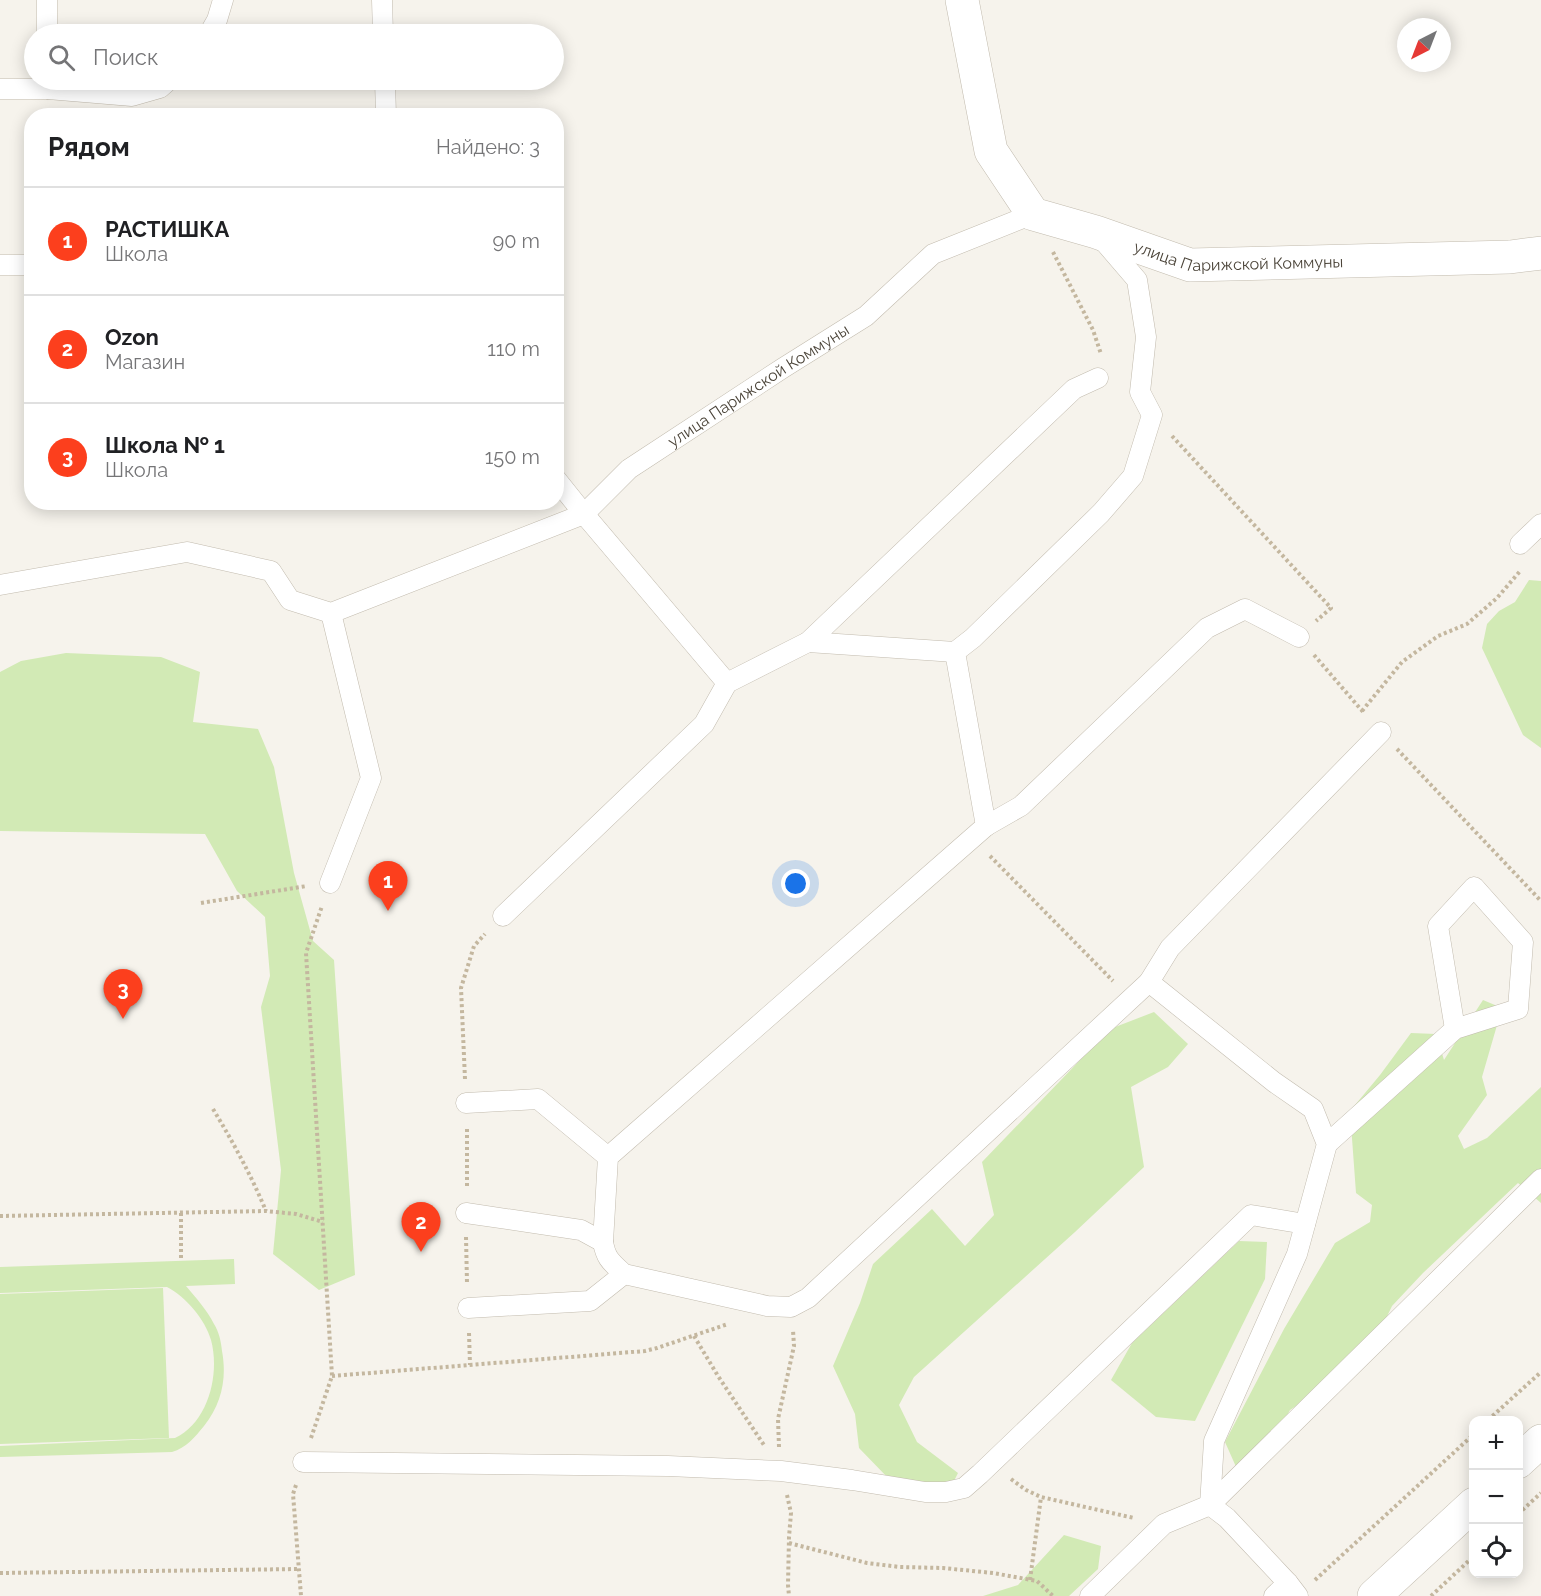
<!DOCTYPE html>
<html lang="ru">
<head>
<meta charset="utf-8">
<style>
	body { margin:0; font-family:Raleway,sans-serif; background:#f6f6f6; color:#202124 }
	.controls { position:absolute; right:18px; bottom:18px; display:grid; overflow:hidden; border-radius:12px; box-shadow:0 3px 15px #0003 }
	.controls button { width:54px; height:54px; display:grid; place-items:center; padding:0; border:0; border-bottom:2px solid #e0e0e0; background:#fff; color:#202124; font:30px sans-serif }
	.compass { position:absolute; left:1397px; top:18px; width:54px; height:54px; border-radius:50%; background:#fff; box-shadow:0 3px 15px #0003; rotate:222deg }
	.you { position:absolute; left:796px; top:884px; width:21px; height:21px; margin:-15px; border:4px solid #fff; border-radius:50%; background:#1a73e8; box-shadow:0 0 0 9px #1a73e833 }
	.badge { display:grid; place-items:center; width:39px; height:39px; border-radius:50%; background:#fc3f1d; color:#fff; font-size:20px; font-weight:700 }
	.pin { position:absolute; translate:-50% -50px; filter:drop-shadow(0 2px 3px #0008) }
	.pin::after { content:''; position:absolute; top:32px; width:21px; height:18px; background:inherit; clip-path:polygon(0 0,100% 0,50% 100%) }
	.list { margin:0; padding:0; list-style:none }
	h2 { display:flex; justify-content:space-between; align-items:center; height:78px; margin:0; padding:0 24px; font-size:26px }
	h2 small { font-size:20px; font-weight:400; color:#757577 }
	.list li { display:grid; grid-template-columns:39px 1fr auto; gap:18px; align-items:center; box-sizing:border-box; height:108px; padding:0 24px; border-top:2px solid #e0e0e0 }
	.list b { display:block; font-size:22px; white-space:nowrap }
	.list p { margin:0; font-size:20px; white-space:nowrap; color:#757577 }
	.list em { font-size:20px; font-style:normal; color:#757577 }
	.icon { flex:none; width:33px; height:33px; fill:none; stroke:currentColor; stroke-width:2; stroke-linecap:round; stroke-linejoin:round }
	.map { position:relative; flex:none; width:1541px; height:1596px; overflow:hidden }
	.search { position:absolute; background:#fff; box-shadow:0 3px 15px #0003; left:24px; top:24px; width:540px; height:66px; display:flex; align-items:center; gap:15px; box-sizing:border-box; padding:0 21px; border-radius:33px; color:#757577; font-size:22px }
	.panel { position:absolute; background:#fff; box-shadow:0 3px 15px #0003; left:24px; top:108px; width:540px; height:402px; border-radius:24px }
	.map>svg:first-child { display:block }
	.green { fill:#d2eab5 }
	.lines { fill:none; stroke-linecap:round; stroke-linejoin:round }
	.lane-casing { stroke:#c2bbae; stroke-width:21 }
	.street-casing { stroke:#c2bbae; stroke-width:34 }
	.path { stroke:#c4b79f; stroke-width:4; stroke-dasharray:3 3; stroke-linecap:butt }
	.lane { stroke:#fff; stroke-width:20 }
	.street { stroke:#fff; stroke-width:33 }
	.labels { text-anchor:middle; stroke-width:6; stroke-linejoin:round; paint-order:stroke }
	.street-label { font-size:16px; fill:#4b4439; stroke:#fff }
</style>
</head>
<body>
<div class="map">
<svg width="1541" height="1596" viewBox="0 0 1541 1596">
	<rect width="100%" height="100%" fill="#f6f3ec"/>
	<g class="green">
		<polygon points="1529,580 1541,581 1541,748 1523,735 1482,648 1487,624 1499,611 1515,602"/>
		<polygon points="66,653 161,657 200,672 193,722 258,729 274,767 294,873 313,941 334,960 355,1275 319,1290 273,1254 281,1170 261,1007 270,976 265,917 237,891 205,834 0,831 0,672 21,661"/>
		<polygon points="1483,1000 1502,1008 1482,1077 1487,1095 1458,1136 1464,1149 1487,1138 1541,1087 1541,1203 1518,1183 1423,1273 1392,1306 1366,1360 1290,1410 1257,1472 1237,1469 1225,1442 1284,1329 1335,1243 1370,1222 1372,1205 1356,1193 1350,1111 1380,1075 1411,1033 1436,1034 1444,1060"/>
		<polygon points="1154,1012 1188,1044 1168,1067 1131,1087 1144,1167 1075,1232 914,1377 899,1405 917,1442 958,1473 954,1481 907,1489 889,1479 859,1448 855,1414 833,1366 860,1303 873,1264 932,1209 965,1246 994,1215 982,1162 1110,1029"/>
		<polygon points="1239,1241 1267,1242 1265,1279 1195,1421 1156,1417 1111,1380 1132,1343"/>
		<path d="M 234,1259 L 235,1284 L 186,1286 C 196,1298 207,1310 214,1324 C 219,1332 221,1341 222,1351 C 227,1378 222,1403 204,1426 C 195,1437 186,1448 172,1452 L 0,1457 L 0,1446 L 175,1438 C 209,1422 220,1373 211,1340 C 205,1319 186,1297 167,1287 L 0,1293 L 0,1267 Z"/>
		<polygon points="163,1288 169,1438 0,1444 0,1294"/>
		<polygon points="1064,1535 1101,1546 1098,1569 1069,1596 983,1596 1018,1585"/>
	</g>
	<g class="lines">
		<g class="lane-casing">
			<g id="lane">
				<polyline points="47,0 47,34"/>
				<polyline points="382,0 383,34"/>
				<polyline points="209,34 217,20 223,0"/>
				<polyline points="385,80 386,116"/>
				<polyline points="0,89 48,89 48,80"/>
				<polyline points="48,89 132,96 160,88 169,80"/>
				<path d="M 1101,238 L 1137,280 L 1146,337 L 1140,392 L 1152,415 L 1133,476 L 1101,513 L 973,638 L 955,652 L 986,826 L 608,1157 L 603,1242 C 606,1259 611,1262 624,1274 L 767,1306 L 791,1307 L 808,1298 L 1149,982 L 1170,948 L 1381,732"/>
				<polyline points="0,265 32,265"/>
				<polyline points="556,479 584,514 727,683"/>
				<polyline points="1520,544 1541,524"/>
				<path id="s1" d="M 0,585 L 187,552 L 271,571 L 290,600 L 331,613 L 584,514 L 629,469 L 783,368 L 866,316 L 933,254 L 1033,214"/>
				<polyline points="808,642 955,652"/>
				<polyline points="986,826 1021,806 1207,628 1245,609 1299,637"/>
				<polyline points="330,883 371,778 331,613"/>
				<polyline points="503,916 704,724 727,683 808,642 1074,389 1098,378"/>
				<polyline points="1149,982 1274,1082 1313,1109 1327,1144 1297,1254 1214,1441 1210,1505 1227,1518 1288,1583 1298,1596"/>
				<polyline points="466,1103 538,1099 608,1157"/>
				<polyline points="1327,1144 1455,1029 1438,926 1474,887 1523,942 1518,1009 1455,1029"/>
				<polyline points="466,1213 581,1230 603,1242"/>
				<polyline points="468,1308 590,1301 624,1274"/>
				<polyline points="303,1462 668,1466 781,1471 852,1480 925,1492 946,1492 964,1488 980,1474 1251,1215 1305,1224"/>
				<polyline points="1090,1596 1164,1524 1210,1505 1541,1179"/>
				<polyline points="1274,1596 1288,1583"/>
			</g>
		</g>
		<g class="street-casing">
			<g id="street">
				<path id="s2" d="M 962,0 L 991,151 L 1033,214 L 1096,232 L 1190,265 L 1510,257 L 1541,253"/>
				<polyline points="1518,1462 1541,1441"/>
				<polyline points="1374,1596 1474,1504"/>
			</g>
		</g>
		<g class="path">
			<polyline points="1053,252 1093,330 1101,354"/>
			<polyline points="1172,436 1331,608 1316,621"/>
			<polyline points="1314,655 1364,713"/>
			<polyline points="1362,711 1402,662 1438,636 1467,624 1497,598 1521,570"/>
			<polyline points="1397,749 1541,901"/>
			<polyline points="990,856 1113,981"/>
			<polyline points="201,903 307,886"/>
			<polyline points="465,1079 461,988 474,946 485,934"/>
			<path d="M 213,1109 C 233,1142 251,1175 266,1211"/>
			<polyline points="467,1129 467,1187"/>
			<polyline points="181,1213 181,1261"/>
			<polyline points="0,1216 266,1211 296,1214 323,1222"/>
			<polyline points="466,1237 467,1283"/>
			<polyline points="469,1333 470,1365"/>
			<polyline points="694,1336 718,1376 764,1445"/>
			<polyline points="332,1376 645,1351 657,1348 728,1324"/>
			<polyline points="1488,1420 1541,1372"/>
			<polyline points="311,1438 332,1376 306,953 322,906"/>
			<polyline points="779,1447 778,1419 794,1346 793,1330"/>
			<polyline points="1011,1479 1026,1490 1041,1497 1134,1518"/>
			<polyline points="296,1485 293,1494 301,1596"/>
			<polyline points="787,1495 791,1513 789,1537 788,1585 789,1596"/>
			<polyline points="1518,1514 1541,1493"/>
			<polyline points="789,1543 867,1563 900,1567 943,1568 993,1573 1037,1581 1053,1596"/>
			<polyline points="0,1573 299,1569"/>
			<polyline points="1030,1580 1041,1497"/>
			<polyline points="1315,1580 1474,1434"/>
			<polyline points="1431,1596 1474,1556"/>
		</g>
		<use href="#lane" class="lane"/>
		<use href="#street" class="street"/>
	</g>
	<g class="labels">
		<g class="street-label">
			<text dy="6" stroke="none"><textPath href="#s2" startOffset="442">улица Парижской Коммуны</textPath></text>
			<text dy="6" stroke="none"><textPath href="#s1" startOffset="843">улица Парижской Коммуны</textPath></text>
		</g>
	</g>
</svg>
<div class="controls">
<button>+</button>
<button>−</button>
<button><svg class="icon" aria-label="locate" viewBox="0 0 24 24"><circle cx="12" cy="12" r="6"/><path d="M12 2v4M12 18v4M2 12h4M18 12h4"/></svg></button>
</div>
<svg class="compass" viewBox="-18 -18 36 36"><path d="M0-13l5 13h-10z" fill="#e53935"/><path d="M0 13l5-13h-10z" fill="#757577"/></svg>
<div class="you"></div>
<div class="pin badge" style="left:388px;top:911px">1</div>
<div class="pin badge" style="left:421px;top:1252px">2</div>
<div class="pin badge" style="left:123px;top:1019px">3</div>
<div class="search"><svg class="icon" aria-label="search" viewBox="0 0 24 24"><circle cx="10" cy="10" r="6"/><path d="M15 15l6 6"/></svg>Поиск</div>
<section class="panel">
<h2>Рядом<small>Найдено: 3</small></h2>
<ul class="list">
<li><span class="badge">1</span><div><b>РАСТИШКА</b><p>Школа</p></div><em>90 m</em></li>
<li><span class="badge">2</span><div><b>Ozon</b><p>Магазин</p></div><em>110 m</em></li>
<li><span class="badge">3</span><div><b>Школа № 1</b><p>Школа</p></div><em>150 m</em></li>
</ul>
</section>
</div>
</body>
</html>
